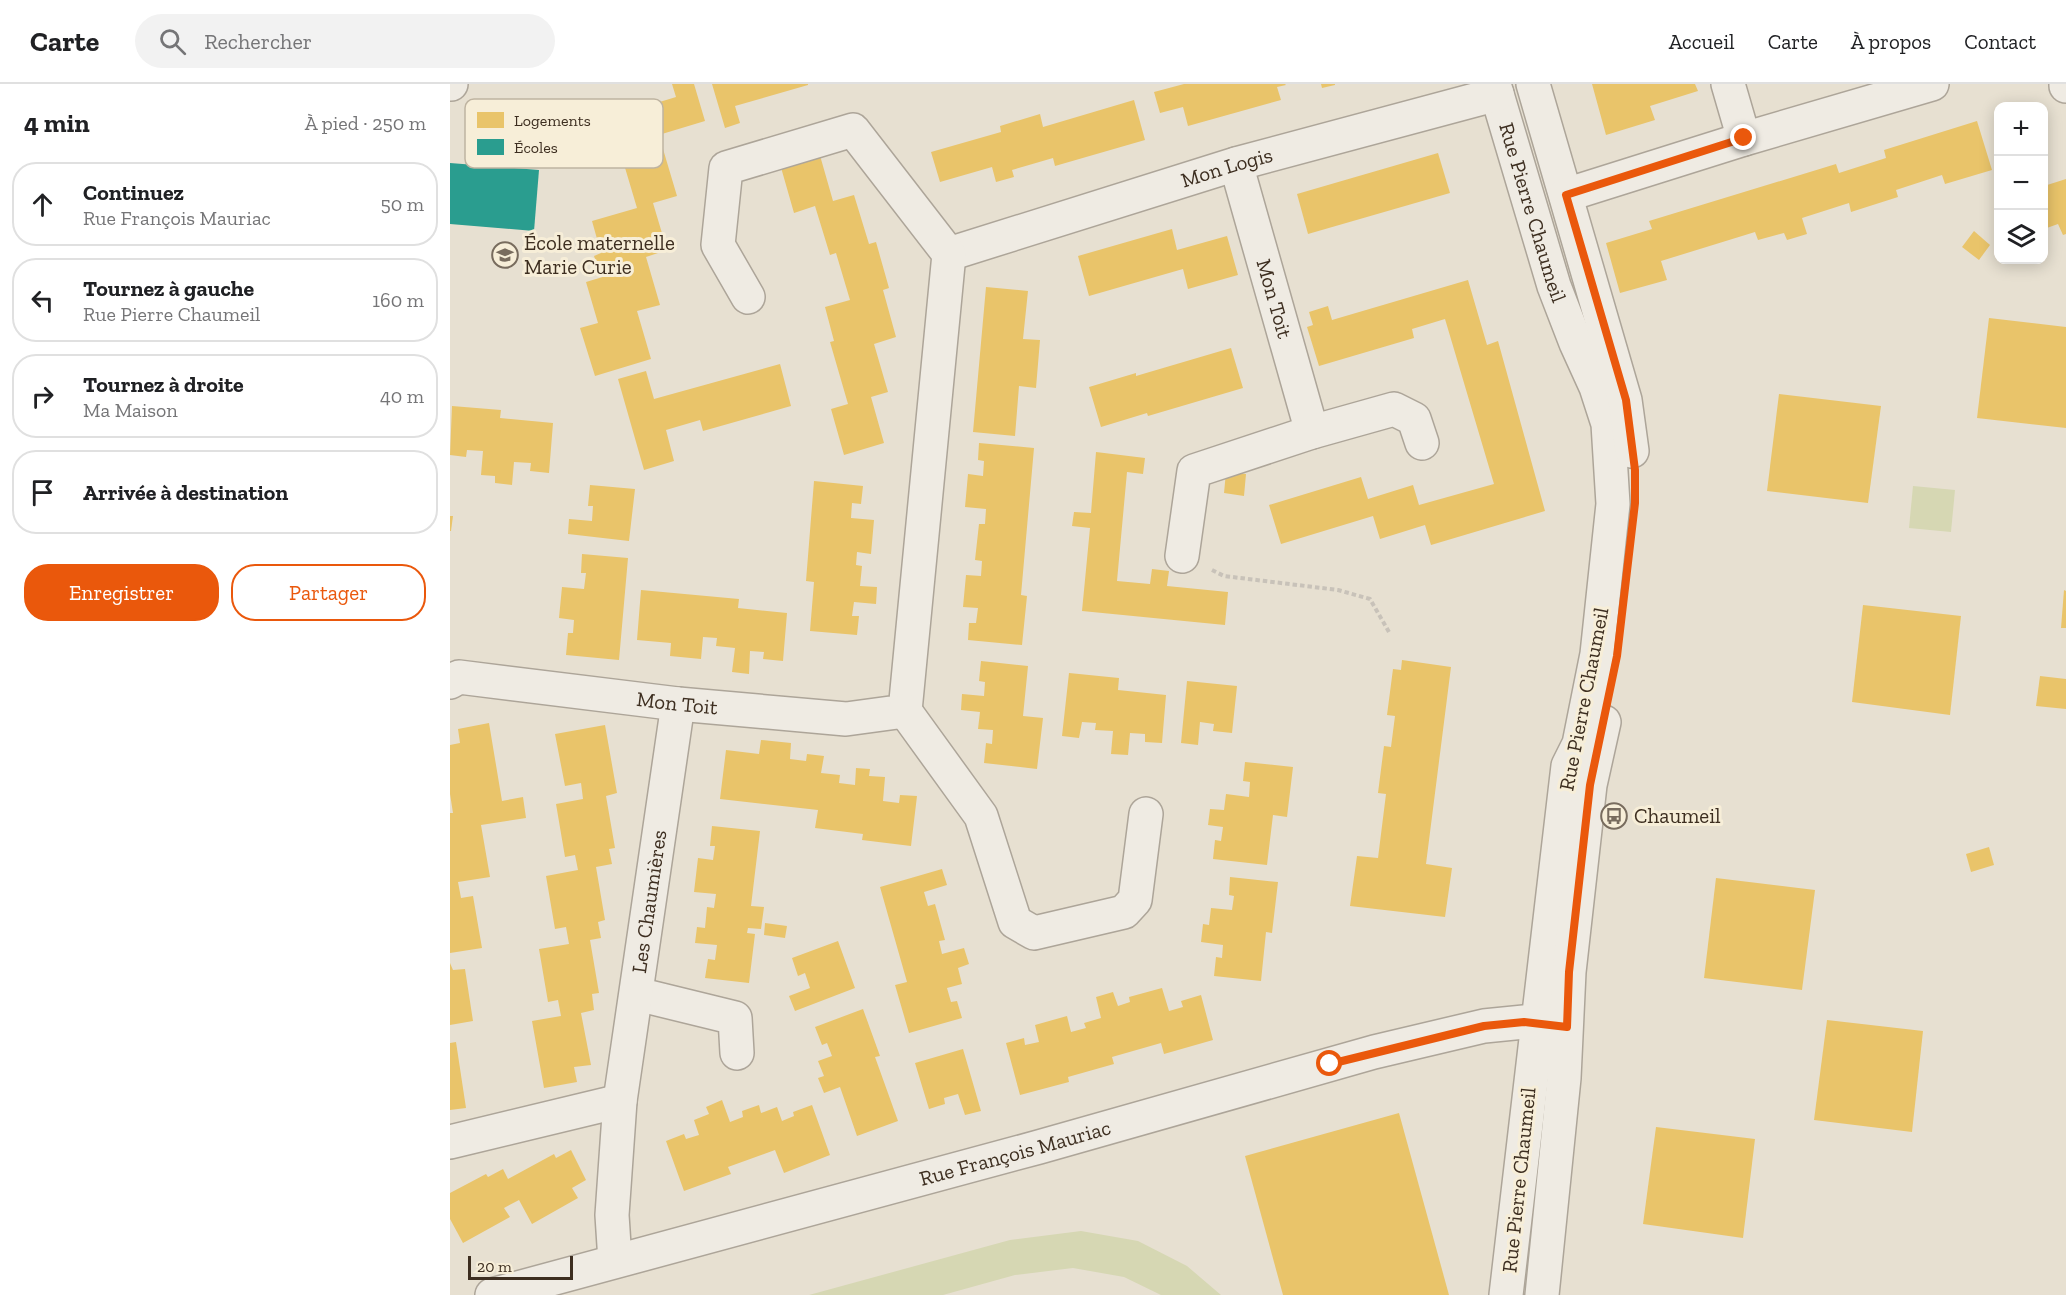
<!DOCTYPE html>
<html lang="fr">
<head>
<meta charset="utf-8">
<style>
	body { margin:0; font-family:"Zilla Slab",serif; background:#f2f2f2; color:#202124 }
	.controls { position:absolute; right:18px; top:18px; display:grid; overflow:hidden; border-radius:12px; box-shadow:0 3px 15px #0003 }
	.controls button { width:54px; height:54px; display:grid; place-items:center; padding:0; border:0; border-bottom:2px solid #e0e0e0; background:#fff; color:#202124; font:30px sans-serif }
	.scale { position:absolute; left:18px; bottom:15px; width:105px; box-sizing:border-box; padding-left:6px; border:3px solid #3d2e20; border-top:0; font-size:16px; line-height:21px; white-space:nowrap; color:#3d2e20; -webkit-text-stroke:4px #f7eed8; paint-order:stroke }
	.stop { position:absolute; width:18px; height:18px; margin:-14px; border:4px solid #ea580c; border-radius:50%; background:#fff }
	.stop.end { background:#ea580c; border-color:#fff; box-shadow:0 2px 6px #0008 }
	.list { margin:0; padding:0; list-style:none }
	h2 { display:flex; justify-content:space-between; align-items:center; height:78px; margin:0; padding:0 24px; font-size:26px }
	h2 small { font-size:20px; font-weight:400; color:#757577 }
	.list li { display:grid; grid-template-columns:39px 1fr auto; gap:18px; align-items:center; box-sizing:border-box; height:84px; margin:0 12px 12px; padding:0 12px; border:2px solid #e0e0e0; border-radius:24px }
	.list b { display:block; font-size:22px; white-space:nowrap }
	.list p { margin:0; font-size:20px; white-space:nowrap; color:#757577 }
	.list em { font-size:20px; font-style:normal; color:#757577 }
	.actions { display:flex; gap:12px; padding:18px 24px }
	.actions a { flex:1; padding:14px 0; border:2px solid #ea580c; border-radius:24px; text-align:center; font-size:21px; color:#ea580c }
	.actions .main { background:#ea580c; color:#fff }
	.icon { flex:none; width:33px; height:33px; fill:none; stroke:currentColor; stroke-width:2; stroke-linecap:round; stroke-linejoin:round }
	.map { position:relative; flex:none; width:1616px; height:1211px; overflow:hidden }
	header { display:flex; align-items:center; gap:36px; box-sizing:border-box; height:84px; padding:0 30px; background:#fff; border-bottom:2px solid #e0e0e0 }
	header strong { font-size:28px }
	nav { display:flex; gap:33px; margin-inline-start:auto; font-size:21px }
	.search { width:420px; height:54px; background:#f2f2f2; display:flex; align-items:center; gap:15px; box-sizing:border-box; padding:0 21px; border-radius:33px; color:#757577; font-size:22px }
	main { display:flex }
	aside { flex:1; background:#fff }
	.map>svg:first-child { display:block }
	.green { fill:#d6d7b3 }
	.homes { fill:#e9c46a }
	.schools { fill:#2a9d8f }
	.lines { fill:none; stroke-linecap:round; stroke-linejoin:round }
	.minor-casing { stroke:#ada599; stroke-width:36 }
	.path { stroke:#c8c2b9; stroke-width:4; stroke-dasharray:4.5 3; stroke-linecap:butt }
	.minor { stroke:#efebe3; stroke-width:33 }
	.route { stroke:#ea580c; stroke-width:8 }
	.labels { text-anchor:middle; stroke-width:6; stroke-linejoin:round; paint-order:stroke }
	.street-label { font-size:21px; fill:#3d2e20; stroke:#f7eed8 }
	.poi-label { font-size:21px; fill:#3d2e20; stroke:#f7eed8; text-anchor:start }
	.key { fill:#f7eed8; stroke:#bfb4a1; stroke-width:1.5 }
	.key-label { font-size:16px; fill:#3d2e20 }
</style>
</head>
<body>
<header>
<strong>Carte</strong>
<div class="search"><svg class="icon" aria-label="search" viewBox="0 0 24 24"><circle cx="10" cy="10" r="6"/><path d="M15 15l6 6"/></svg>Rechercher</div>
<nav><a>Accueil</a><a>Carte</a><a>À propos</a><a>Contact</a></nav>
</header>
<main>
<aside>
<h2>4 min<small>À pied · 250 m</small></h2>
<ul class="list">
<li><svg class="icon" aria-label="ahead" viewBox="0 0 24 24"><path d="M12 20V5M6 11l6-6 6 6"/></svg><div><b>Continuez</b><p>Rue François Mauriac</p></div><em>50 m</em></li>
<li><svg class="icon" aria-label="left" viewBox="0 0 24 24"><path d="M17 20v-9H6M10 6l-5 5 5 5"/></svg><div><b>Tournez à gauche</b><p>Rue Pierre Chaumeil</p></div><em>160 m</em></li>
<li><svg class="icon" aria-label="right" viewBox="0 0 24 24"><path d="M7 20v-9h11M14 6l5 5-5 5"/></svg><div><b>Tournez à droite</b><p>Ma Maison</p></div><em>40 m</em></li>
<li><svg class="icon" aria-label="arrive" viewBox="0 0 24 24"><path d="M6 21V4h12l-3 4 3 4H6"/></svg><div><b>Arrivée à destination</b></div></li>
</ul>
<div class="actions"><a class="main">Enregistrer</a><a>Partager</a></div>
</aside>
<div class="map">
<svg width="1616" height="1211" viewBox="0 0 1616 1211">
	<rect width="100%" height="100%" fill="#e7e0d1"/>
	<g class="green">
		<polygon points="1463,402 1505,406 1501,448 1459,444"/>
		<polygon points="631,1147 688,1157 737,1182 771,1211 711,1211 674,1193 623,1184 565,1191 493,1211 359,1211 560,1156"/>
	</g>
	<g class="homes">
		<polygon points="222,0 244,0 255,37 202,53 207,67 213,65 227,112 203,119 217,166 196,173 210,221 187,227 201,275 145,292 130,244 148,239 136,198 156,192 154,185 149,187 144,172 151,169 142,137 187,124 173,77 180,75 167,31 226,13"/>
		<polygon points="262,0 358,0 358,1 285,22 290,39 275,44"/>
		<polygon points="734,0 835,0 836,1 827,3 831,16 738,42 733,23 710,29 704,8"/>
		<polygon points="871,0 885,0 885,1 872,4"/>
		<polygon points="1142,0 1245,0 1248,7 1200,22 1205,36 1156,51"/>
		<polygon points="684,16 695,56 605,82 603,74 579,81 562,86 564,93 546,98 542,83 490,98 481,68 551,48 550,42 590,30 593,43"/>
		<polygon points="1527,37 1542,86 1495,100 1492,91 1446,106 1448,113 1401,128 1399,119 1352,134 1357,150 1337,156 1334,149 1308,156 1305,148 1211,177 1217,196 1170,209 1156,159 1202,145 1199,137 1386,80 1389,89 1436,74 1434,66"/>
		<polygon points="369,68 383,117 404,111 419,160 426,158 439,204 433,206 446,253 424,260 438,308 421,313 434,359 394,371 381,325 398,320 380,258 384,257 375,223 400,216 386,169 380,171 365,122 344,129 330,80"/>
		<polygon points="988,69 1000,109 858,150 847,110"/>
		<polygon points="1616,95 1616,150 1613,151 1608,140 1594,145 1594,102"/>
		<polygon points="722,145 727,166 777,152 788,191 738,205 733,185 639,212 628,172"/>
		<polygon points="1524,147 1540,161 1529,176 1512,163"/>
		<polygon points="1018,196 1037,261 1048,257 1095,427 981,461 975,441 930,455 923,432 831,460 819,421 911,393 918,415 963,401 969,421 1044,400 995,235 962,245 964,254 869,282 857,243 863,241 859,228 878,222 882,236"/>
		<polygon points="536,203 578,207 573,255 590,256 586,304 569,302 565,352 523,348"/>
		<polygon points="1539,234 1616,243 1616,344 1527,334"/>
		<polygon points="781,264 793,304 698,332 697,329 651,343 639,303 686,289 686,292"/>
		<polygon points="330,280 341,322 253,347 250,336 216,346 224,377 194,386 168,295 196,287 204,315"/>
		<polygon points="1329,310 1431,322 1418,419 1317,407"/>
		<polygon points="2,322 51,326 50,334 103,339 99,389 80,387 81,379 64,378 62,401 45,399 45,392 31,391 33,367 17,366 16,373 0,371"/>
		<polygon points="529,359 584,364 571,511 577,512 572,561 518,556 519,539 526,539 528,524 513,523 516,491 531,492 532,477 525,476 529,440 535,440 536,425 515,423 518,390 533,392 534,377 528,376"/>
		<polygon points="646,368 695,374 693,390 677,388 667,497 700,500 702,485 719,487 717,502 778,508 775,541 632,527 640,444 622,442 624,428 641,429"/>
		<polygon points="776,388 796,390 794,412 774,409"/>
		<polygon points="364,397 413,402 411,420 402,419 401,434 424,436 421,470 407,468 406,481 412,482 410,502 427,503 426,520 404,518 402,532 409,532 407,551 360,547 364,498 356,497"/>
		<polygon points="140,401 185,405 179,457 118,450 119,435 142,437 143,422 138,422"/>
		<polygon points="0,432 3,432 1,447 0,447"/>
		<polygon points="132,470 178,474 169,576 116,571 118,549 123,549 124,536 109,534 112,503 134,505 136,489 131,489"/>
		<polygon points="191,506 289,515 288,524 337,529 333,577 313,575 314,568 300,567 299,590 282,588 285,564 266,562 267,554 253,553 251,575 220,572 221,559 187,556"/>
		<polygon points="1614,506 1616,507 1616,544 1611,544"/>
		<polygon points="1413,521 1511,532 1500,631 1402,618"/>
		<polygon points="952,576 1001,583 976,780 1002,784 995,833 900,822 907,772 928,774 936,710 928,709 934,662 941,663 945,632 937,631 943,585 951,586"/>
		<polygon points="531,577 578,582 573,632 593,634 587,685 534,679 536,659 542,660 543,646 528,645 530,628 511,626 512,610 534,612 535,598 529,597"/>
		<polygon points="619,589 669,594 668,606 716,611 712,659 695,658 695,650 680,649 678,671 661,670 663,647 645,646 646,639 632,638 629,654 612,652"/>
		<polygon points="1590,592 1616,595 1616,625 1586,622"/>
		<polygon points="737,597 787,602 782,649 763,647 764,640 750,638 748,661 731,659"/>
		<polygon points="39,639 52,717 73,713 76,734 31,741 40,793 8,798 11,814 23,812 32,864 0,869 0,729 3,729 0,710 0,661 10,659 8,645"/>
		<polygon points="155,641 167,709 156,712 165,764 159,765 162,780 146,783 155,836 148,838 151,854 140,856 149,909 142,910 144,926 131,929 141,981 124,983 127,998 94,1004 82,937 111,932 108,916 98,918 89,865 119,860 116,843 105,845 96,792 128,786 125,771 115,773 106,720 133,715 131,699 115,702 105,650"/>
		<polygon points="311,656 341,659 340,675 356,677 357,670 374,672 371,689 390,691 389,699 405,701 406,684 420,685 419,692 435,693 433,717 449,719 450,711 467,712 461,762 412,756 413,750 365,744 368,726 270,715 276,666 309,670"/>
		<polygon points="795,678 843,683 837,733 823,731 817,781 763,775 765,756 771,757 773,743 758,741 760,725 774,726 776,710 799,713 800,698 793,697"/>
		<polygon points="262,742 310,747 301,822 314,823 311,845 298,844 297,849 305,850 299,899 255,894 258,875 265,876 267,861 245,859 247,843 255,844 257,823 264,824 266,810 244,808 248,774 263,776 265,762 260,762"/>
		<polygon points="1539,763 1544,781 1521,788 1516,770"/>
		<polygon points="492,785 497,801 474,808 478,822 485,820 495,856 489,857 492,870 514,864 519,880 508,884 512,900 497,904 501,918 507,917 512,934 459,949 445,901 457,898 430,803"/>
		<polygon points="780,793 828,798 822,849 816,848 811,897 764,892 766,873 772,874 773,861 751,858 753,840 759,841 761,824 782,826 784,812 779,811"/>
		<polygon points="1266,794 1365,806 1352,906 1254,894"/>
		<polygon points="315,839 337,842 335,854 314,851"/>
		<polygon points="388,857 405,904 345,927 339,912 360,904 355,889 348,892 342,874"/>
		<polygon points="0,879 3,886 15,885 23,937 0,941"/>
		<polygon points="712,904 719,927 733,923 731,917 751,911 763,956 714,970 711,959 662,973 664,980 618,993 619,998 570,1011 556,959 574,954 575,961 589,958 585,941 617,932 621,948 636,944 634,939 651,934 646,913 663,908 668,922 680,918 679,913"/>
		<polygon points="413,925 430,972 425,973 448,1037 407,1052 390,1003 374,1009 368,994 374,992 368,977 382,972 377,959 372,961 365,943"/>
		<polygon points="1377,936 1473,947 1462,1048 1364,1036"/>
		<polygon points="6,958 16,1024 0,1026 0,959"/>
		<polygon points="513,965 531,1027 515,1031 508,1010 494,1014 495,1020 479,1025 465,979"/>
		<polygon points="272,1016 280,1038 293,1033 292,1027 309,1021 311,1029 327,1023 332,1037 344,1032 343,1028 362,1021 380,1071 334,1089 325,1066 278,1083 281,1090 234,1107 216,1057 234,1050 236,1055 249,1051 244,1036 259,1030 256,1023"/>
		<polygon points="949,1029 999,1211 833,1211 795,1072"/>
		<polygon points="1206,1043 1305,1055 1293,1154 1193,1140"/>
		<polygon points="121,1066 136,1096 122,1104 128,1114 82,1140 69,1116 54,1124 60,1133 13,1159 0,1135 0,1109 36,1090 38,1093 53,1085 58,1095 104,1070 106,1074"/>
	</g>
	<polygon class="schools" points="0,79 89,86 84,147 0,140"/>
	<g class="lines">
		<g class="minor-casing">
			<g id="minor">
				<polyline points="0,0 1,0"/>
				<path id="s1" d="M 1044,0 L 1104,202 L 1126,259 L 1146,303 L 1158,340 L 1163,420 L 1147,570 L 1129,660 L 1118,682 L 1056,1211"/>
				<polyline points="1083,0 1175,316 1182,367"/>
				<polyline points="1278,0 1294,55"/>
				<polyline points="1616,0 1616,2"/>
				<path id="s2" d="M 786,80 L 862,348"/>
				<polyline points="1116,111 1294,55 1482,0"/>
				<path id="s3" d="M 499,170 L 786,80 L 1047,10"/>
				<polyline points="732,472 744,387 862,348 944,325 964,335 972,359"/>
				<path id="s4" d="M 0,598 L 9,593 L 228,620 L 396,635 L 455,627 L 499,170 L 403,46 L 276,84 L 268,161 L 298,213"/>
				<polyline points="455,627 531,732 565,838 584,849 674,828 685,816 696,730"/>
				<polyline points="187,910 285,934 287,969"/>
				<polyline points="0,1058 170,1017"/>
				<path id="s5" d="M 165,1177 L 162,1131 L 170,1017 L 228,620"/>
				<path id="s6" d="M 42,1211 L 589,1063 L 924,968 L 1034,942 L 1074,938 L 1108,942"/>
				<polyline points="1092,1211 1114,994 1119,888 1140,701 1154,638"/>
			</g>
		</g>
		<polyline class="path" points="762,486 774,492 888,506 920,515 939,548"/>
		<use href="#minor" class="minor"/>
	</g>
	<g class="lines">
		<polyline class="route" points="880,980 1034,942 1074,938 1117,943 1119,888 1140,701 1167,572 1185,419 1185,386 1176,316 1116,111 1294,54"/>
	</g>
	<defs>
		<g id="school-ring" transform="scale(1.35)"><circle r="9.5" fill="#f7eed8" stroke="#786c5e" stroke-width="1.5"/><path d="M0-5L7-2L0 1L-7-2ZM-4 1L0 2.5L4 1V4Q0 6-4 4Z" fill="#786c5e"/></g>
		<g id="bus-ring" transform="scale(1.35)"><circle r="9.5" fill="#f7eed8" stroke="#786c5e" stroke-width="1.5"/><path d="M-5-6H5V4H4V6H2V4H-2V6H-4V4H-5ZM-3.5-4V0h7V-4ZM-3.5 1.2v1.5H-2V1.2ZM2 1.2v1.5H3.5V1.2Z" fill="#786c5e"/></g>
	</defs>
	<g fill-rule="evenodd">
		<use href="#school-ring" x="55" y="171"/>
		<use href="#bus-ring" x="1164" y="732"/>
	</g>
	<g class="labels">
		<g class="street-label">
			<text dy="7" stroke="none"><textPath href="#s3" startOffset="291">Mon Logis</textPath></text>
			<text dy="7" stroke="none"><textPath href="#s1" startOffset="134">Rue Pierre Chaumeil</textPath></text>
			<text dy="7" stroke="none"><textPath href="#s2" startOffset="140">Mon Toit</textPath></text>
			<text transform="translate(1134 615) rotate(-79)" y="7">Rue Pierre Chaumeil</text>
			<text dy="7" stroke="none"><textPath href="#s4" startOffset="230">Mon Toit</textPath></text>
			<text dy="7" stroke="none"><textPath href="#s5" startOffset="362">Les Chaumières</textPath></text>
			<text dy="7" stroke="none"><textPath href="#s6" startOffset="542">Rue François Mauriac</textPath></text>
			<text transform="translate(1069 1096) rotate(-84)" y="7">Rue Pierre Chaumeil</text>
		</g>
		<g class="poi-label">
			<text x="74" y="166">École maternelle<tspan x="74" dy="24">Marie Curie</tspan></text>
			<text x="1184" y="739">Chaumeil</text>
		</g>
	</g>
	<rect x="15" y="15" width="198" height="69" rx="9" class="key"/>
	<rect x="27" y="28" width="27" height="16" fill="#e9c46a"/>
	<rect x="27" y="55" width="27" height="16" fill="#2a9d8f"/>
	<g class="key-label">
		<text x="64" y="42">Logements</text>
		<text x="64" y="69">Écoles</text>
	</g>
</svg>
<div class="controls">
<button>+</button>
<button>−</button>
<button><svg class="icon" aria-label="layers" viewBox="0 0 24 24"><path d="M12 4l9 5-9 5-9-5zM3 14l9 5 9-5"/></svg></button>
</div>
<div class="scale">20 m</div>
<div class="stop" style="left:880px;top:980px"></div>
<div class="stop end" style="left:1294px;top:54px"></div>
</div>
</main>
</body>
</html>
